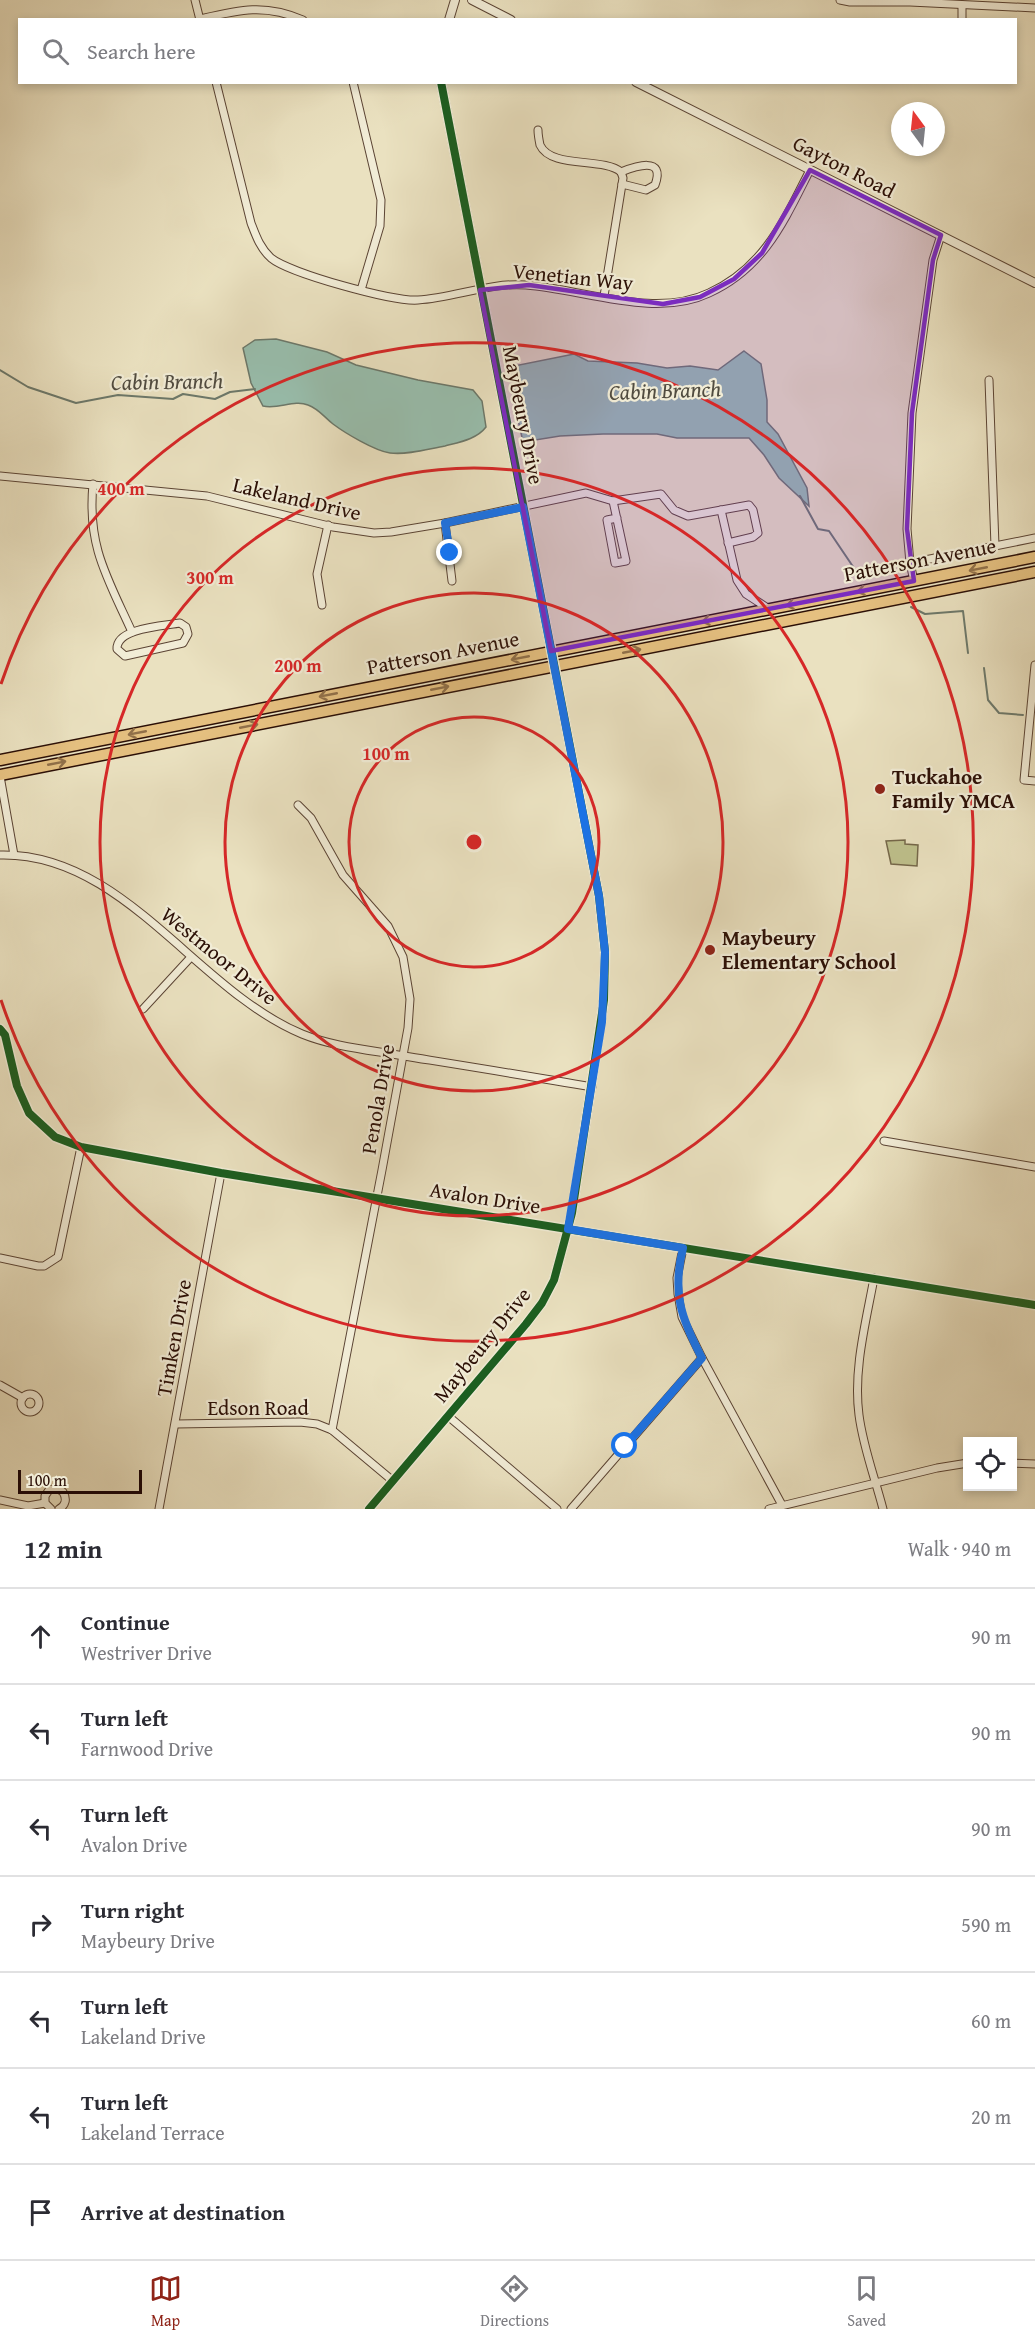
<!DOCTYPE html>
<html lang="en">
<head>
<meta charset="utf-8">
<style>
	body { margin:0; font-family:"Gentium Book Plus",serif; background:#f7f7f7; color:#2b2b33 }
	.controls { position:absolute; right:18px; bottom:18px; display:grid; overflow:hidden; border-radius:0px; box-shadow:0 3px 9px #0003 }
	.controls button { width:54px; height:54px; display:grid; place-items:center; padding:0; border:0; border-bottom:2px solid #e1e1e2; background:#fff; color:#2b2b33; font:30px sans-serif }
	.compass { position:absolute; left:891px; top:102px; width:54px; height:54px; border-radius:50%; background:#fff; box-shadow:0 3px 9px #0003; rotate:345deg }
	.scale { position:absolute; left:18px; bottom:15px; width:124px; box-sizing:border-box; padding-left:6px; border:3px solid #2b0f06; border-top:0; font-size:16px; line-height:21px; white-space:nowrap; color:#2b0f06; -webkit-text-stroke:4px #f1ecd6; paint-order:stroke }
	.stop { position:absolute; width:18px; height:18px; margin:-14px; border:4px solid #1a73e8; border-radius:50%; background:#fff }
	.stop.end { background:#1a73e8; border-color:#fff; box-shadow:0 2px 6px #0008 }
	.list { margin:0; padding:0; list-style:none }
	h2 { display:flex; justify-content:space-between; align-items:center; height:78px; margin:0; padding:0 24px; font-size:26px }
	h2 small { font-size:20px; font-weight:400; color:#7c7c81 }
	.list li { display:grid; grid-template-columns:39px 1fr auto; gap:18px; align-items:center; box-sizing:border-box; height:96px; padding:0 24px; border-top:2px solid #e1e1e2 }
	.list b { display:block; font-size:22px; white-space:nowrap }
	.list p { margin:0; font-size:20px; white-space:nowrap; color:#7c7c81 }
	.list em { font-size:20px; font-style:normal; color:#7c7c81 }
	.icon { flex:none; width:33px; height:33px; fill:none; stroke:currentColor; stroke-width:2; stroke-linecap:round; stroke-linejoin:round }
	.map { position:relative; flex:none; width:1035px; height:1509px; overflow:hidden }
	.search { position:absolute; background:#fff; box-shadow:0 3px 9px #0003; left:18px; right:18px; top:18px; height:66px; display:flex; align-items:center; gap:15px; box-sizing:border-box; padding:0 21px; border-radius:0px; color:#7c7c81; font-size:22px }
	.sheet { height:750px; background:#fff }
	nav { display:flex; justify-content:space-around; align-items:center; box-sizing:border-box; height:84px; border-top:2px solid #e1e1e2; background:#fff; font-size:16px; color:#7c7c81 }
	nav a { display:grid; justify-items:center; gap:3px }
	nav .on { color:#8f2418 }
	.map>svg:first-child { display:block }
	.green { fill:#bfc18d; stroke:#75684a; stroke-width:1.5 }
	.water { fill:#98bead; stroke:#6c786a; stroke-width:1.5 }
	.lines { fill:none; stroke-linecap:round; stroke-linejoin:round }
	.stream { stroke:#6c786a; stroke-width:2 }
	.minor-casing { stroke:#5b4434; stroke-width:9 }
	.tertiary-casing { stroke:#5b4434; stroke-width:10 }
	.primary-casing { stroke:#2b0f06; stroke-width:13 }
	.minor { stroke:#f1ecd6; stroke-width:7 }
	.tertiary { stroke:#f1ecd6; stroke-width:8 }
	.primary { stroke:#e5c080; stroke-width:10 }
	.cycleway-casing { stroke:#f1ecd6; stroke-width:11 }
	.cycleway { stroke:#1b5e20; stroke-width:8 }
	.oneway { stroke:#917049 }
	.route { stroke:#1a73e8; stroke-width:8 }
	.marked { fill:#7b2cbf; fill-opacity:0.2; stroke:#7b2cbf; stroke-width:4.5; stroke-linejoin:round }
	.ring { fill:none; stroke:#d62828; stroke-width:3 }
	.poi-dot { fill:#8f2418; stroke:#f1ecd6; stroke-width:2 }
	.labels { text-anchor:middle; stroke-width:4.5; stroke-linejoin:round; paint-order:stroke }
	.street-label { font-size:21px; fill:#2b0f06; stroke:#f1ecd6 }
	.poi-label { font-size:21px; font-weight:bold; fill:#2b0f06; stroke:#f1ecd6; text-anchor:start }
	.water-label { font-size:22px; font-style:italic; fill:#514c40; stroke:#f1ecd6 }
	.centre { fill:#d62828; stroke:#f1ecd6; stroke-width:3 }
	.ring-label { font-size:18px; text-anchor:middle; font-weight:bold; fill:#d62828; stroke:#f1ecd6; stroke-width:4.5; stroke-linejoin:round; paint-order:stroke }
</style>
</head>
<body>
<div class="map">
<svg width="1035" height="1509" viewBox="0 0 1035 1509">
	<rect width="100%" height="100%" fill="#eae1c0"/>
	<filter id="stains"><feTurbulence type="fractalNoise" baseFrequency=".00333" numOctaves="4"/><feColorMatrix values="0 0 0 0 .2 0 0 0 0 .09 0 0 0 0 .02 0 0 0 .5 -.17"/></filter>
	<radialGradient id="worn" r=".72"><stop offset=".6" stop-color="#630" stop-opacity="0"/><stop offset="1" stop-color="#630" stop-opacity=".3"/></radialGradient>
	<polygon class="green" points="905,840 905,844 918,845 917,866 891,864 886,841"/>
	<g class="water">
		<path d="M 276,339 L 327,352 L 356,365 L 418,380 L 473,390 L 482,401 L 486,427 C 477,439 460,442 445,446 C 428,449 408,455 390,453 C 375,451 345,433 333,424 C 324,417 319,409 308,405 C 294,399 278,410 263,406 L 251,383 L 243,348 L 255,340 Z"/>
		<polygon points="744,351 761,364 767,400 767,422 778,434 807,488 809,506 779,478 764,455 749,438 677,438 657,434 603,434 560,436 523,442 514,402 515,384 509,367 574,354 588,361 637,363 667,368 690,366 718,370"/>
	</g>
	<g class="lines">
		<g class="stream">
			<polyline points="0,370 28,387 76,403 118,395 173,399 183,394 215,399 230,392 255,389"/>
			<polyline points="800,496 818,529 829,531 860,577"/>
			<polyline points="911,607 925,614 963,611 968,653"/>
			<polyline points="984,668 988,700 999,713 1023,715"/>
		</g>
		<g class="minor-casing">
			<g id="minor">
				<polyline points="195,0 200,20"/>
				<polyline points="840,0 850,2 910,2 1035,8"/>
				<path d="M 200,19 C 238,10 265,3 303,20"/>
				<polyline points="962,20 962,5"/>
				<path d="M 216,82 L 251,223 C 256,236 260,248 271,258 C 289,273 393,302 418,300 C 454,298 490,282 526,285 C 583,289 655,319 709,293 C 764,268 784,221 810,170"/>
				<polyline points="353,82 381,200 380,226 361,290"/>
				<path d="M 538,130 C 538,135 539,140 540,145 C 551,169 603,157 621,172"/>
				<path d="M 621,172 C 634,167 666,155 655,185 L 646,190 L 622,184"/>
				<polyline points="604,296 623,178 621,172"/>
				<polyline points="989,380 995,546"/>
				<polyline points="0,476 207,496 333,527 374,533 391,532 445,523 586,493 613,501 661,494 674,510 688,516 749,505 753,510 758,533 753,537 728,543"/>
				<path d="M 93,484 C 87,546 107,577 132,632"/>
				<polyline points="613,501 626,561 615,563 607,520 617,518"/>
				<polyline points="721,510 737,580 746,594 769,609"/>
				<polyline points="445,523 452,581"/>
				<polyline points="910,563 1035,538"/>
				<polyline points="914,581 910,563 907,529 912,413 933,260 941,235"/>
				<polyline points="322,605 317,574 328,525"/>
				<path d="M 180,623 L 186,627 L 188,634 L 183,643 L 125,656 L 117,649 C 116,628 163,626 180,623 Z"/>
				<polyline points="1035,665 1024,780 1035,781"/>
				<polyline points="0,776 14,855"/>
				<polyline points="298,805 311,818 343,875 388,926 403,957 410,999 408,1028 382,1170 332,1430"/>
				<path d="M 0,855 C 123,852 196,990 302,1034 C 334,1047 370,1050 404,1056 C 466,1066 529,1076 592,1087"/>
				<polyline points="143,1009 191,957"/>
				<polyline points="0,1029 5,1035 17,1086 29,1113 55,1137 81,1147 221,1173 1035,1305"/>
				<polyline points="884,1141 1035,1167"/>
				<polyline points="683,1248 677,1278 678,1294 682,1317 702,1358 782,1505"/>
				<polyline points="0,1258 38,1266 44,1266 58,1257 81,1147"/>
				<path d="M 874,1278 C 866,1322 853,1370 859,1415 C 863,1447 875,1478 883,1509"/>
				<polyline points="0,1385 23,1398"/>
				<circle cx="30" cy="1403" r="9"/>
				<polyline points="448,1416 557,1509"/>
				<polyline points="176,1424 300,1422 317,1424 332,1430 393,1481"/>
				<polyline points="1012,1463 1035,1464"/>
				<polyline points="0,1500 28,1506 45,1503"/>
				<path d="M 51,1509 L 45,1503 L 45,1496 L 49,1490 L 57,1488 L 63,1492 C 67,1499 66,1505 59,1509"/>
				<polyline points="159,1509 221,1173"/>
				<polyline points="571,1509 702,1358"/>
				<polyline points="769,1509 937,1468 968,1463"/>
			</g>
		</g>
		<g class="tertiary-casing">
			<g id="tertiary">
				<polyline points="472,0 511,20"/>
				<polyline points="449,20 455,0"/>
				<polyline points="636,82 1035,283"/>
				<polyline points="369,1509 526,1324 542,1303 554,1280 572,1213 604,1000 605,952 599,896 441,82"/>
			</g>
		</g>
		<g class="primary-casing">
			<g id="primary">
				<polyline points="0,760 1035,557"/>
				<polyline points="0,775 1035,572"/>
			</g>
		</g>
		<use href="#minor" class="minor"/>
		<use href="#tertiary" class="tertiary"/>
		<use href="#primary" class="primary"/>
		<g class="cycleway-casing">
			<g id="cycleway">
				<polyline points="0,1029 5,1035 17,1086 29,1113 55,1137 81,1147 221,1173 1035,1305"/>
				<polyline points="369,1509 526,1324 542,1303 554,1280 572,1213 604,1000 605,952 599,896 441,82"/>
			</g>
		</g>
		<use href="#cycleway" class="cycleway"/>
	</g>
	<defs><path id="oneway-shaft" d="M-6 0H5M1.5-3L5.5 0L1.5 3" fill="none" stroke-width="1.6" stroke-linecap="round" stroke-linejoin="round" transform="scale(1.5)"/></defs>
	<g class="oneway">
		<use href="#oneway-shaft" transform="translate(978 569) rotate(169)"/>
		<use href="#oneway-shaft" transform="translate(866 590) rotate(169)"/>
		<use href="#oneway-shaft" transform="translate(795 604) rotate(169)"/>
		<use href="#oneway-shaft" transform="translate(711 620) rotate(169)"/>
		<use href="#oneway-shaft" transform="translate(632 651) rotate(-11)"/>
		<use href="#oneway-shaft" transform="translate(520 658) rotate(169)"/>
		<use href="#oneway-shaft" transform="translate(440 688) rotate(-11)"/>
		<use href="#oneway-shaft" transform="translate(328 695) rotate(169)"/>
		<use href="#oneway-shaft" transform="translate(249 726) rotate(-11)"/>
		<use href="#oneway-shaft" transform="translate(137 733) rotate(169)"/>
		<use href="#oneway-shaft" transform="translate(57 763) rotate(-11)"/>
	</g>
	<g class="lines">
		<path class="route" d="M 450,553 L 445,523 L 523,507 L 599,896 L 605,952 L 602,1022 L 568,1229 L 683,1248 C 672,1293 681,1318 702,1358 L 625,1446"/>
	</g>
	<path class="marked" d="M 810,170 L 941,235 L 933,260 L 912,413 L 907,529 L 914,581 L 551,651 L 480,290 L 529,285 L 663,304 L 700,297 L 734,279 L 762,253 Z"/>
	<g class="ring">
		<circle cx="474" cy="842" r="125"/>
		<circle cx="474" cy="842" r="249"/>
		<circle cx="474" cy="842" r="374"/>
		<path d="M1 684A499 499 0 1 1 1 1000"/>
	</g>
	<g class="poi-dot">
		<circle cx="880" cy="789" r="6"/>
		<circle cx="710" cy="950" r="6"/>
	</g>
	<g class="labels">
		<g class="street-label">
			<text transform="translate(844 167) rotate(27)" y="7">Gayton Road</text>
			<text transform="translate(573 277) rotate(6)" y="7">Venetian Way</text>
			<text transform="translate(523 415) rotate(79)" y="7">Maybeury Drive</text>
			<text transform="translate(297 499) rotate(13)" y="7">Lakeland Drive</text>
			<text transform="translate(920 560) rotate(-11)" y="7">Patterson Avenue</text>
			<text transform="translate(443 653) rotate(-11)" y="7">Patterson Avenue</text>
			<text transform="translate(219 956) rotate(39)" y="7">Westmoor Drive</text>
			<text transform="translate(378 1099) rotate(-80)" y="7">Penola Drive</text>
			<text transform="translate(485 1198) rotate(9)" y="7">Avalon Drive</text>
			<text transform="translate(174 1338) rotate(-80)" y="7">Timken Drive</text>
			<text transform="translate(482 1345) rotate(-51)" y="7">Maybeury Drive</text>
			<text x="258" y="1415">Edson Road</text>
		</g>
		<g class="poi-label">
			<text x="892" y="784">Tuckahoe<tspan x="892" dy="24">Family YMCA</tspan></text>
			<text x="722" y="945">Maybeury<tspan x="722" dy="24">Elementary School</tspan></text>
		</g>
		<g class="water-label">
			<text transform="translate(167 381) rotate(-1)" y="8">Cabin Branch</text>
			<text transform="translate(665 390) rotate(-2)" y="8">Cabin Branch</text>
		</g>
	</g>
	<circle cx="474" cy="842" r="9" class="centre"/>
	<g class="ring-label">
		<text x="121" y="495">400 m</text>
		<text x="210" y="584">300 m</text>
		<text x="298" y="672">200 m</text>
		<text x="386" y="760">100 m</text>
	</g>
	<rect width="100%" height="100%" filter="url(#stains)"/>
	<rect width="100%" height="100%" fill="url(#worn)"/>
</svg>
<div class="controls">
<button><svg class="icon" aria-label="locate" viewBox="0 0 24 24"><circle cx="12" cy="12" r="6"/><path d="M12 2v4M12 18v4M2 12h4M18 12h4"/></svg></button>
</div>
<svg class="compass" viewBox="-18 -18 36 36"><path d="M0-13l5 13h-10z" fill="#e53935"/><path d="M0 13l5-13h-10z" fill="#7c7c81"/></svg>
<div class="scale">100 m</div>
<div class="stop" style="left:625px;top:1446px"></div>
<div class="stop end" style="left:450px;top:553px"></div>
<div class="search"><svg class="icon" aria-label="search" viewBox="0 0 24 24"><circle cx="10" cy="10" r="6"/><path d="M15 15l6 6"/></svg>Search here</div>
</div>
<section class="sheet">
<h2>12 min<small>Walk · 940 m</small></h2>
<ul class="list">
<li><svg class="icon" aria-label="ahead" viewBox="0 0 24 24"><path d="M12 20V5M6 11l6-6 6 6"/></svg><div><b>Continue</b><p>Westriver Drive</p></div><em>90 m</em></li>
<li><svg class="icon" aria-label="left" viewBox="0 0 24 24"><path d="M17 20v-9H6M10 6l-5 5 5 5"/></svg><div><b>Turn left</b><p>Farnwood Drive</p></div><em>90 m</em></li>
<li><svg class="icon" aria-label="left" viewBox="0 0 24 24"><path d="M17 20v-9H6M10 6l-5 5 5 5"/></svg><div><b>Turn left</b><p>Avalon Drive</p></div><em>90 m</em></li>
<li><svg class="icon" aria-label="right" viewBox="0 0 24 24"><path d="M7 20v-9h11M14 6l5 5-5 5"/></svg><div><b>Turn right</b><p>Maybeury Drive</p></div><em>590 m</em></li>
<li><svg class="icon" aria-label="left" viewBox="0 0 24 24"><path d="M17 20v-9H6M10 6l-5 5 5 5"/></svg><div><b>Turn left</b><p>Lakeland Drive</p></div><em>60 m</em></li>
<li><svg class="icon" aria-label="left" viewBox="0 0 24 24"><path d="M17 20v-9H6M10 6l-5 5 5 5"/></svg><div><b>Turn left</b><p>Lakeland Terrace</p></div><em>20 m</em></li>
<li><svg class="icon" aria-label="arrive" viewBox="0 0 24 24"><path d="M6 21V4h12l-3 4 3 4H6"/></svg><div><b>Arrive at destination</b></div></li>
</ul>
</section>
<nav>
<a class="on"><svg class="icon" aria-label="map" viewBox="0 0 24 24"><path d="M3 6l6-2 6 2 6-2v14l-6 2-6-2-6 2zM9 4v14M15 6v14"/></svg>Map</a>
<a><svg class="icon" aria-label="directions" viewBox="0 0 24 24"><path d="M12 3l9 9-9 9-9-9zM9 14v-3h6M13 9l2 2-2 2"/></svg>Directions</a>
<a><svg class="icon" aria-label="saved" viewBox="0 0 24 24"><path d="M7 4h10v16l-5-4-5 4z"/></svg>Saved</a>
</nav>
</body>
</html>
